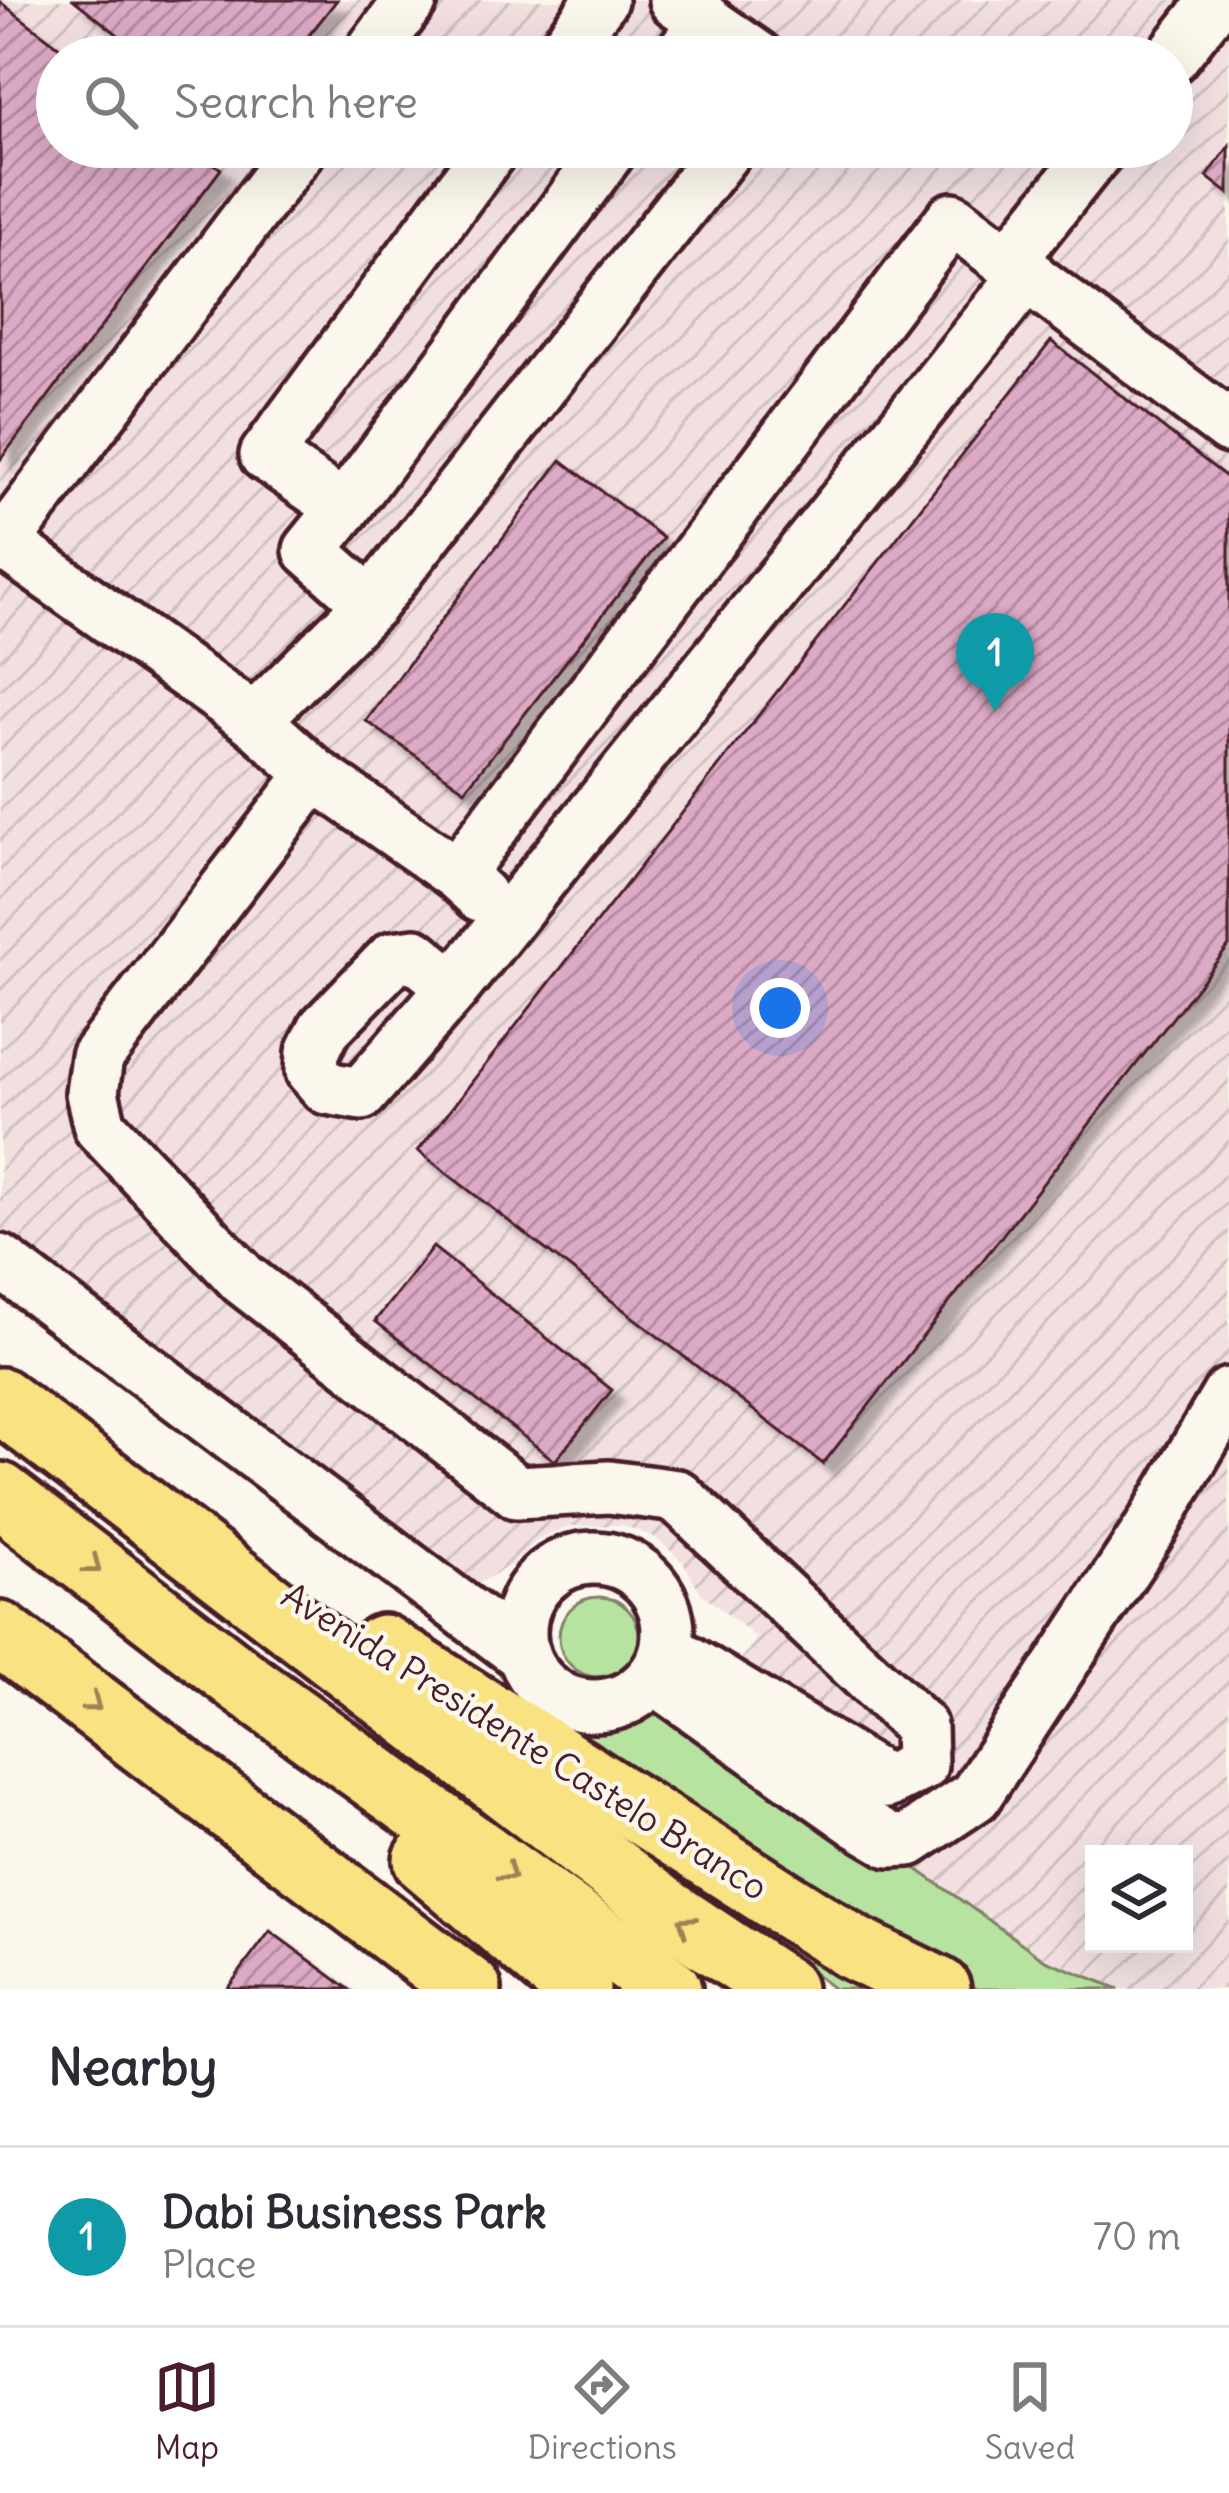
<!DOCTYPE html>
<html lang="en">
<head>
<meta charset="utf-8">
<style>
	body { margin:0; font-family:Delius,sans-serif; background:#f2f2f3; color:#2b2b33 }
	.controls { position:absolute; right:36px; bottom:36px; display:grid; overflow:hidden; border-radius:0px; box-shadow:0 12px 48px #0002 }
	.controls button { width:108px; height:108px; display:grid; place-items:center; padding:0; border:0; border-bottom:3px solid #e1e1e2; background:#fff; color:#2b2b33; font:60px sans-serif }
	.you { position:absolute; left:780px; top:1008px; width:42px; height:42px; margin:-30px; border:9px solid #fff; border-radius:50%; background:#1a73e8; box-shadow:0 0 0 18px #1a73e833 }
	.badge { display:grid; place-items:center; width:78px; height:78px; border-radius:50%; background:#4a1f2b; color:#fff; font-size:39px; font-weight:700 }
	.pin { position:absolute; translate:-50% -99px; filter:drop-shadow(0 3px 6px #0008) }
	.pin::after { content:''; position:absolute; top:63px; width:42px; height:36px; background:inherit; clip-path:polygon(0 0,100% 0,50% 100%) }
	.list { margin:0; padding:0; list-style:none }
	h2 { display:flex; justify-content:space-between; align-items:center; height:156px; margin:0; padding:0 48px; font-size:51px }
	h2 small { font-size:39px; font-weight:400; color:#7c7c81 }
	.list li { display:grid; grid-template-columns:78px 1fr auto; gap:36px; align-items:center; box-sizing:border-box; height:180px; padding:0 48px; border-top:3px solid #e1e1e2 }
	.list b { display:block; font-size:45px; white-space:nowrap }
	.list p { margin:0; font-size:39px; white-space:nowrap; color:#7c7c81 }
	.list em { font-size:39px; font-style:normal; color:#7c7c81 }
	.icon { flex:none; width:66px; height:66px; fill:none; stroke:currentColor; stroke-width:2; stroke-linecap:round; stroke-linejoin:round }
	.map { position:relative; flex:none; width:1229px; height:1989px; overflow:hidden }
	.search { position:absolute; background:#fff; box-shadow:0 12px 48px #0002; left:36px; right:36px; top:36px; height:132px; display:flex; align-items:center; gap:30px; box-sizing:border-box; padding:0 42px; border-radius:66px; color:#7c7c81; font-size:45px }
	.sheet { height:336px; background:#fff }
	nav { display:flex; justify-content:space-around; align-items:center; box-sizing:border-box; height:168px; border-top:3px solid #e1e1e2; background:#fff; font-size:33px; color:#7c7c81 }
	nav a { display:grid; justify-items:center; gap:6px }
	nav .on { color:#4a1f2b }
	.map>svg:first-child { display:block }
	.industrial { fill:url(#industrial-furrows); fill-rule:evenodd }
	.grass { fill:#b7e3a1; stroke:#808166; stroke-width:3 }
	.building { fill:url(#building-hatch); stroke:#4a1f2b; stroke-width:3; filter:url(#shadow) }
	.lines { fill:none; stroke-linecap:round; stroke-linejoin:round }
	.minor-casing { stroke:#4a1f2b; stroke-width:60 }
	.major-casing { stroke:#4a1f2b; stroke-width:72 }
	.minor { stroke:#fbf7ec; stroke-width:51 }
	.major { stroke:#f8e281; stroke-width:63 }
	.oneway { stroke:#a18056 }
	.labels { text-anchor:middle; stroke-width:9; stroke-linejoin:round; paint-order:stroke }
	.street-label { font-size:36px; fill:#4a1f2b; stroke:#fbf7ec }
</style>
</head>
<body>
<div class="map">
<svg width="1229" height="1989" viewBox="0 0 1229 1989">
	<defs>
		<pattern id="industrial-furrows" width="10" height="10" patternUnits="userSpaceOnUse" patternTransform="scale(3)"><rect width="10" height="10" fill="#f2e0e1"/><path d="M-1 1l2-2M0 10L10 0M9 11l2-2" fill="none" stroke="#d1c0c1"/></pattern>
		<pattern id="building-hatch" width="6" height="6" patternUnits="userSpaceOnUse" patternTransform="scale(3)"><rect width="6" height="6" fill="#ddaac6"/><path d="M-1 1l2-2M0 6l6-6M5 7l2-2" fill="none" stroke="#b58aa1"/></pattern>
		<filter id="shadow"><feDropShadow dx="11" dy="11" stdDeviation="3" flood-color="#0004"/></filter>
	</defs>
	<rect width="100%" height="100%" fill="#fbf7ec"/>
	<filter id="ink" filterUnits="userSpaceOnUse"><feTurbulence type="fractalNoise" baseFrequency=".00833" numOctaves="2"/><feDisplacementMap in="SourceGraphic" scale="24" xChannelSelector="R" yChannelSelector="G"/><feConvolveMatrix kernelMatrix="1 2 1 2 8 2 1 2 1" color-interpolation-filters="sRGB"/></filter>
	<g filter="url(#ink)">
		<path class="industrial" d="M 0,0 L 1229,0 L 1229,1989 L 1119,1989 L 1045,1961 L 709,1721 L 733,1670 L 757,1638 L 701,1593 L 683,1562 L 656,1538 L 623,1525 L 570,1526 L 537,1540 L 511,1565 L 469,1589 L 0,1234 ZM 57,57 L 1172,57 L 1172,147 L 57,147 ZM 1094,1854 L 1184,1854 L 1184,1944 L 1094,1944 Z"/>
		<g class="grass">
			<circle cx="599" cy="1637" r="40"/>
			<path d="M 663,1694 L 709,1721 L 1045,1960 L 1119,1989 L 977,1989 L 967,1984 L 548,1724 L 564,1706 C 602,1716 628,1712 663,1694 Z"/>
			<polygon points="503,1738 890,1989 834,1989"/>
		</g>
		<g class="building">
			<polygon points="74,0 337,0 292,57 146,57"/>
			<polygon points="0,2 73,57 57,57 57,147 192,147 221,169 0,460"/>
			<polygon points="1229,146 1229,194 1207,177"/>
			<polygon points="1051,341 1229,479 1229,946 823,1464 418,1151"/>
			<polygon points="561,460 663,538 465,790 366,721"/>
			<polygon points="433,1247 612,1390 555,1461 375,1321"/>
			<polygon points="270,1931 349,1989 227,1989"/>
		</g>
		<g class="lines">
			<g class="minor-casing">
				<g id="minor">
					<polyline points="675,0 757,57"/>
					<polyline points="368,57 411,0"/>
					<polyline points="559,57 601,0"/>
					<polyline points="679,57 706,21"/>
					<polyline points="1172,57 1217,0"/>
					<polyline points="493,147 266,455 344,508 612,147"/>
					<polyline points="1010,260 1100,147"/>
					<polyline points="344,508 310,550 371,604"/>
					<polyline points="3,542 254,720 314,774 457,874 480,895"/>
					<polyline points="0,547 301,147"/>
					<polyline points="254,720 371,604 728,147"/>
					<polyline points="314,774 97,1057 92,1093 100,1127 243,1279 517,1492 609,1487 677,1496 920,1726 921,1765 887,1782 667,1649"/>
					<polyline points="457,874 952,219 1229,427"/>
					<polyline points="454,987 415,955 393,958 324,1029 313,1052 312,1071 327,1088 361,1094 454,987 1028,273"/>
					<polyline points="0,1261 522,1654"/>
					<circle cx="594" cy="1632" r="74"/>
					<polyline points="655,1678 858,1822 890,1841 909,1840 975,1796 1150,1529 1229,1394"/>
				</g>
			</g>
			<g class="major-casing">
				<g id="major">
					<polyline points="0,1400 669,1913 783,1989"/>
					<polyline points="0,1495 244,1683 669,1989"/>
					<polyline points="0,1634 469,1989"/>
					<polyline points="383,1647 852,1947 938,1989"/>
					<polyline points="426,1860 578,1989"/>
				</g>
			</g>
			<use href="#minor" class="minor"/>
			<use href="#major" class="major"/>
		</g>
		<defs><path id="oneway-chevron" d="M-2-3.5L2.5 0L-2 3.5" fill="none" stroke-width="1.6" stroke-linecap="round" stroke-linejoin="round" transform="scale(3)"/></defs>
		<g class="oneway">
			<use href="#oneway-chevron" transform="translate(93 1566) rotate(38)"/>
			<use href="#oneway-chevron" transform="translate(93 1704) rotate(37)"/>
			<use href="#oneway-chevron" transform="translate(508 1873) rotate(36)"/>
			<use href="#oneway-chevron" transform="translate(686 1924) rotate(-146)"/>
		</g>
	</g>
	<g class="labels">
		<g class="street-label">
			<text transform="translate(525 1741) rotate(32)" y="13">Avenida Presidente Castelo Branco</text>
		</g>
	</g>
</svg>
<div class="controls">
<button><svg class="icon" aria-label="layers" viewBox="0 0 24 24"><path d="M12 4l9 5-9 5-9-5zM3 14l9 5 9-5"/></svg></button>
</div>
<div class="you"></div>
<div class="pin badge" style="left:995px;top:712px;background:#0f9aa8">1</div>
<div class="search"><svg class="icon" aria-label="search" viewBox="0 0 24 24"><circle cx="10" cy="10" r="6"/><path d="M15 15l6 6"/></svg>Search here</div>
</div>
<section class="sheet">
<h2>Nearby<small></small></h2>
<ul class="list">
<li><span class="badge" style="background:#0f9aa8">1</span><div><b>Dabi Business Park</b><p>Place</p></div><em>70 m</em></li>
</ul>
</section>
<nav>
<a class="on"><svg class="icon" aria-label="map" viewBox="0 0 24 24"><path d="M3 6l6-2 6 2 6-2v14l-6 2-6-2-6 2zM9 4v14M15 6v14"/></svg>Map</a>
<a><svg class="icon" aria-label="directions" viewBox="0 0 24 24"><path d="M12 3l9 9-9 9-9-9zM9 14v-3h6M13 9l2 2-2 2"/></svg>Directions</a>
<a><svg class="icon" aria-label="saved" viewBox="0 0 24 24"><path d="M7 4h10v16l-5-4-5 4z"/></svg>Saved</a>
</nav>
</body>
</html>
